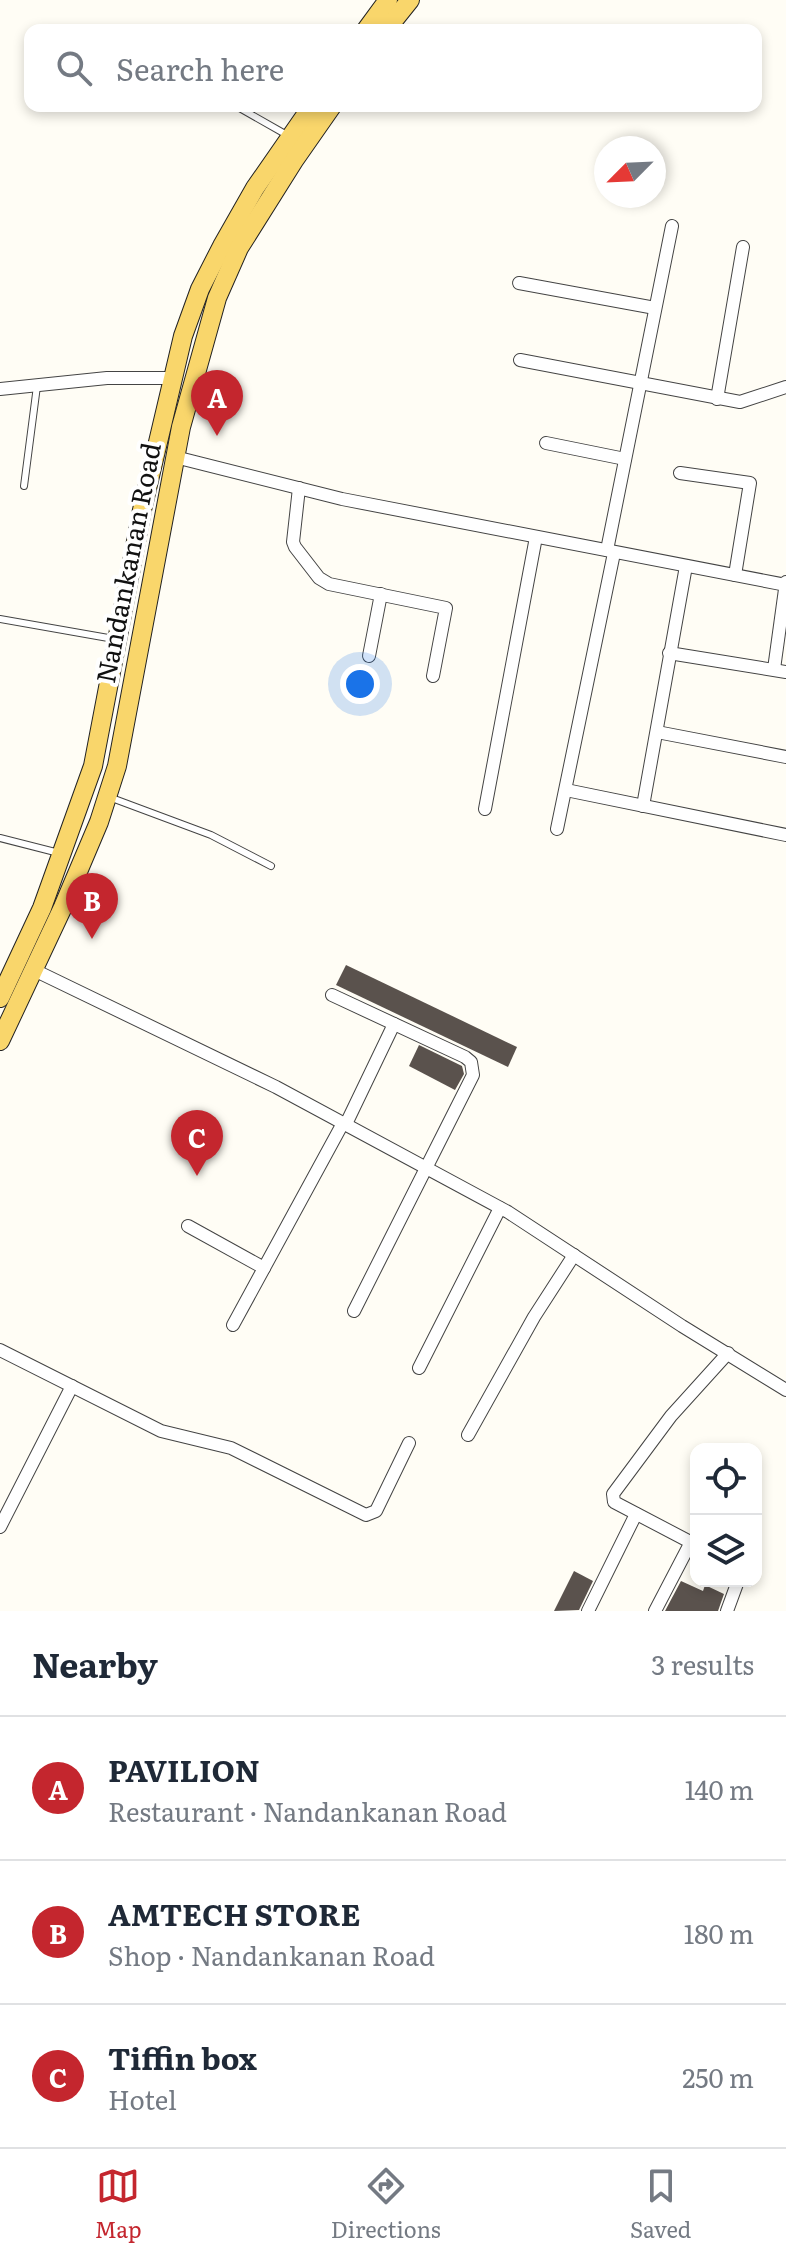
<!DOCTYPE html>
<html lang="en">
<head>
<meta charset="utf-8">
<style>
	body { margin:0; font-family:Literata,serif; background:#f6f6f7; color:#1f2937 }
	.controls { position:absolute; right:24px; bottom:24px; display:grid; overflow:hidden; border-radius:16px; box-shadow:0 4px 12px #0003 }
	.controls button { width:72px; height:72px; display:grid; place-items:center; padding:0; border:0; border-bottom:2px solid #e0e1e3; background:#fff; color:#1f2937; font:40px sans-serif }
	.compass { position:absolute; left:594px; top:136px; width:72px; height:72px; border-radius:50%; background:#fff; box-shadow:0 4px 12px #0003; rotate:246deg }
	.you { position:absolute; left:360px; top:684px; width:28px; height:28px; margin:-20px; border:6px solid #fff; border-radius:50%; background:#1a73e8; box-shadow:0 0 0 12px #1a73e833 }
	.badge { display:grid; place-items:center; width:52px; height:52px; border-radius:50%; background:#c4262e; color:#fff; font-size:26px; font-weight:700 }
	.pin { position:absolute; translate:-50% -66px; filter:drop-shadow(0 2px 4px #0008) }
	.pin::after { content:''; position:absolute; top:42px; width:28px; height:24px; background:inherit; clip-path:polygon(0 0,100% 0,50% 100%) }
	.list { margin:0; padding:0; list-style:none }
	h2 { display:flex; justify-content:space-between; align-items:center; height:104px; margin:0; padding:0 32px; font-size:34px }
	h2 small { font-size:26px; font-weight:400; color:#747a83 }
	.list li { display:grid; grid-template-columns:52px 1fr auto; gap:24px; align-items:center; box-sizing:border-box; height:144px; padding:0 32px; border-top:2px solid #e0e1e3 }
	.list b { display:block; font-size:30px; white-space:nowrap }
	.list p { margin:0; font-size:26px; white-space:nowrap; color:#747a83 }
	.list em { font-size:26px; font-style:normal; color:#747a83 }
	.icon { flex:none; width:44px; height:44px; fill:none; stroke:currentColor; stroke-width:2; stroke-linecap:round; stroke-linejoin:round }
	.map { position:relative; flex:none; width:786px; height:1611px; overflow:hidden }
	.search { position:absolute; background:#fff; box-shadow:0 4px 12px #0003; left:24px; right:24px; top:24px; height:88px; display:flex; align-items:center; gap:20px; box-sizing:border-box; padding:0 28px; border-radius:16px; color:#747a83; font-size:30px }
	.sheet { height:536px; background:#fff }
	nav { display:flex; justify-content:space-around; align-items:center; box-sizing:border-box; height:112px; border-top:2px solid #e0e1e3; background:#fff; font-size:22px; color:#747a83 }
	nav a { display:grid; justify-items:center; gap:4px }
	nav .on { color:#c4262e }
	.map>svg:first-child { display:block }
	.building { fill:#5a524d }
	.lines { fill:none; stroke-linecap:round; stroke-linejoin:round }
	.lane-casing { stroke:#444; stroke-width:8 }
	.street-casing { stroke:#444; stroke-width:14 }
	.primary-casing { stroke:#222; stroke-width:20 }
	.lane { stroke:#fff; stroke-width:6 }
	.street { stroke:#fff; stroke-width:12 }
	.primary { stroke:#f9d66b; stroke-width:18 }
	.labels { text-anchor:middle; stroke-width:8; stroke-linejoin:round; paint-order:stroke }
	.street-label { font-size:26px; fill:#111; stroke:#fff }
</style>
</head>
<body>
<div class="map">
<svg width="786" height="1611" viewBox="0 0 786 1611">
	<rect width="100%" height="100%" fill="#fffdf5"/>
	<g class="building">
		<polygon points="346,965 517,1047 508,1067 336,985"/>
		<polygon points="419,1045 462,1066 464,1074 455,1090 409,1066"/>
		<polygon points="574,1571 593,1581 579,1610 554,1611"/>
		<polygon points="681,1581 703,1591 705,1585 724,1594 718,1611 665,1611"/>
	</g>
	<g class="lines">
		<g class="lane-casing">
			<g id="lane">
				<polyline points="236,106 287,135"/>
				<polyline points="24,486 37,386"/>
				<polyline points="0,619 114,639"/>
				<polyline points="109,797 211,835 271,866"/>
				<polyline points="0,838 59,853"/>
			</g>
		</g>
		<g class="street-casing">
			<g id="street">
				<polyline points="519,283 655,308"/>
				<polyline points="520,360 740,402 786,387"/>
				<polyline points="0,389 107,378 174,378"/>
				<polyline points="717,399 743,247"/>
				<polyline points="546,443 625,459"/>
				<polyline points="175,457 342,499 786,585"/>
				<polyline points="680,473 750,483 735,575"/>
				<polyline points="299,488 293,542 295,547 319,578 329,584 446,608 433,676"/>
				<polyline points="607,550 672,226"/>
				<polyline points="669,653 786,672"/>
				<polyline points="369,656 381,594"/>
				<polyline points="774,669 786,582"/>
				<polyline points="657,732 786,757"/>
				<polyline points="566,790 786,835"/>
				<polyline points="643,806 686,566"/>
				<polyline points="485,809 536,537"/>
				<polyline points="557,829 614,553"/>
				<polyline points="34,970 276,1087 508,1212 682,1326 786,1390"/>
				<polyline points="332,995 465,1057 471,1062 473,1075 354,1311"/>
				<polyline points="346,1124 394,1024"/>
				<polyline points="188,1226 264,1268"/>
				<polyline points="233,1325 343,1123"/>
				<polyline points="0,1350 161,1431 231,1448 366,1515 376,1511 409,1443"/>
				<polyline points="419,1368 500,1208"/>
				<polyline points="468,1435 534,1317 574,1255"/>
				<polyline points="0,1527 72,1386"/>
				<polyline points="696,1545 614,1502 613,1494 671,1416 728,1353"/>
				<polyline points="588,1611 636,1514"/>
				<polyline points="655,1611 691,1542"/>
				<polyline points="727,1611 738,1581"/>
			</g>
		</g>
		<g class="primary-casing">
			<g id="primary">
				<polyline points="366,30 388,0"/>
				<polyline points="386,30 410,0"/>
				<polyline points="0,998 42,908 93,766 142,510 183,336 200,289 222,246 255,188 312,106"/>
				<polyline points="0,1041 63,907 99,822 117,766 181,427 217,298 239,248 295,159 332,106"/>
			</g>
		</g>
		<use href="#lane" class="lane"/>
		<use href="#street" class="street"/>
		<use href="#primary" class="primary"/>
	</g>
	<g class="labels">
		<g class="street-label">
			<text transform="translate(129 563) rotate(-79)" y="9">Nandankanan Road</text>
		</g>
	</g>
</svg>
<div class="controls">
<button><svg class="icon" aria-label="locate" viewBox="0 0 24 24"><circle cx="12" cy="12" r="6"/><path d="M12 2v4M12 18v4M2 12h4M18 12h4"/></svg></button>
<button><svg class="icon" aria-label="layers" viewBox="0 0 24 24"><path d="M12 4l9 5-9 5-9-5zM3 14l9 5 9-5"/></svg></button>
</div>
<svg class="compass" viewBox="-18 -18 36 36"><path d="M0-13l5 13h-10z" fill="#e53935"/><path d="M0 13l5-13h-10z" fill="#747a83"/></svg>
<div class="you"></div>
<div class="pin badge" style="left:217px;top:436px">A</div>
<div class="pin badge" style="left:92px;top:939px">B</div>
<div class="pin badge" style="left:197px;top:1176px">C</div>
<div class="search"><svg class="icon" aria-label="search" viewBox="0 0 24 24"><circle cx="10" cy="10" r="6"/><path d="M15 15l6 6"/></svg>Search here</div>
</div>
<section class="sheet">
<h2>Nearby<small>3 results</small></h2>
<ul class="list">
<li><span class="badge">A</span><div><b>PAVILION</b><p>Restaurant · Nandankanan Road</p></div><em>140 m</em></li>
<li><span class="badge">B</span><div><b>AMTECH STORE</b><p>Shop · Nandankanan Road</p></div><em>180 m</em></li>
<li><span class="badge">C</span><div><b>Tiffin box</b><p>Hotel</p></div><em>250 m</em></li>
</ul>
</section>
<nav>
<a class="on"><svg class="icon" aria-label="map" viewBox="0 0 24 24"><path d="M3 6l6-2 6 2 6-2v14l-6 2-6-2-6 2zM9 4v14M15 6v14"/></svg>Map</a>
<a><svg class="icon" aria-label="directions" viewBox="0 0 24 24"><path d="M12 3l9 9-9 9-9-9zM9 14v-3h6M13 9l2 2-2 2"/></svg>Directions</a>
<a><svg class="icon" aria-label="saved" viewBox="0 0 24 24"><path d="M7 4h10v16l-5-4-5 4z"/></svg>Saved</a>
</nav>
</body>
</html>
